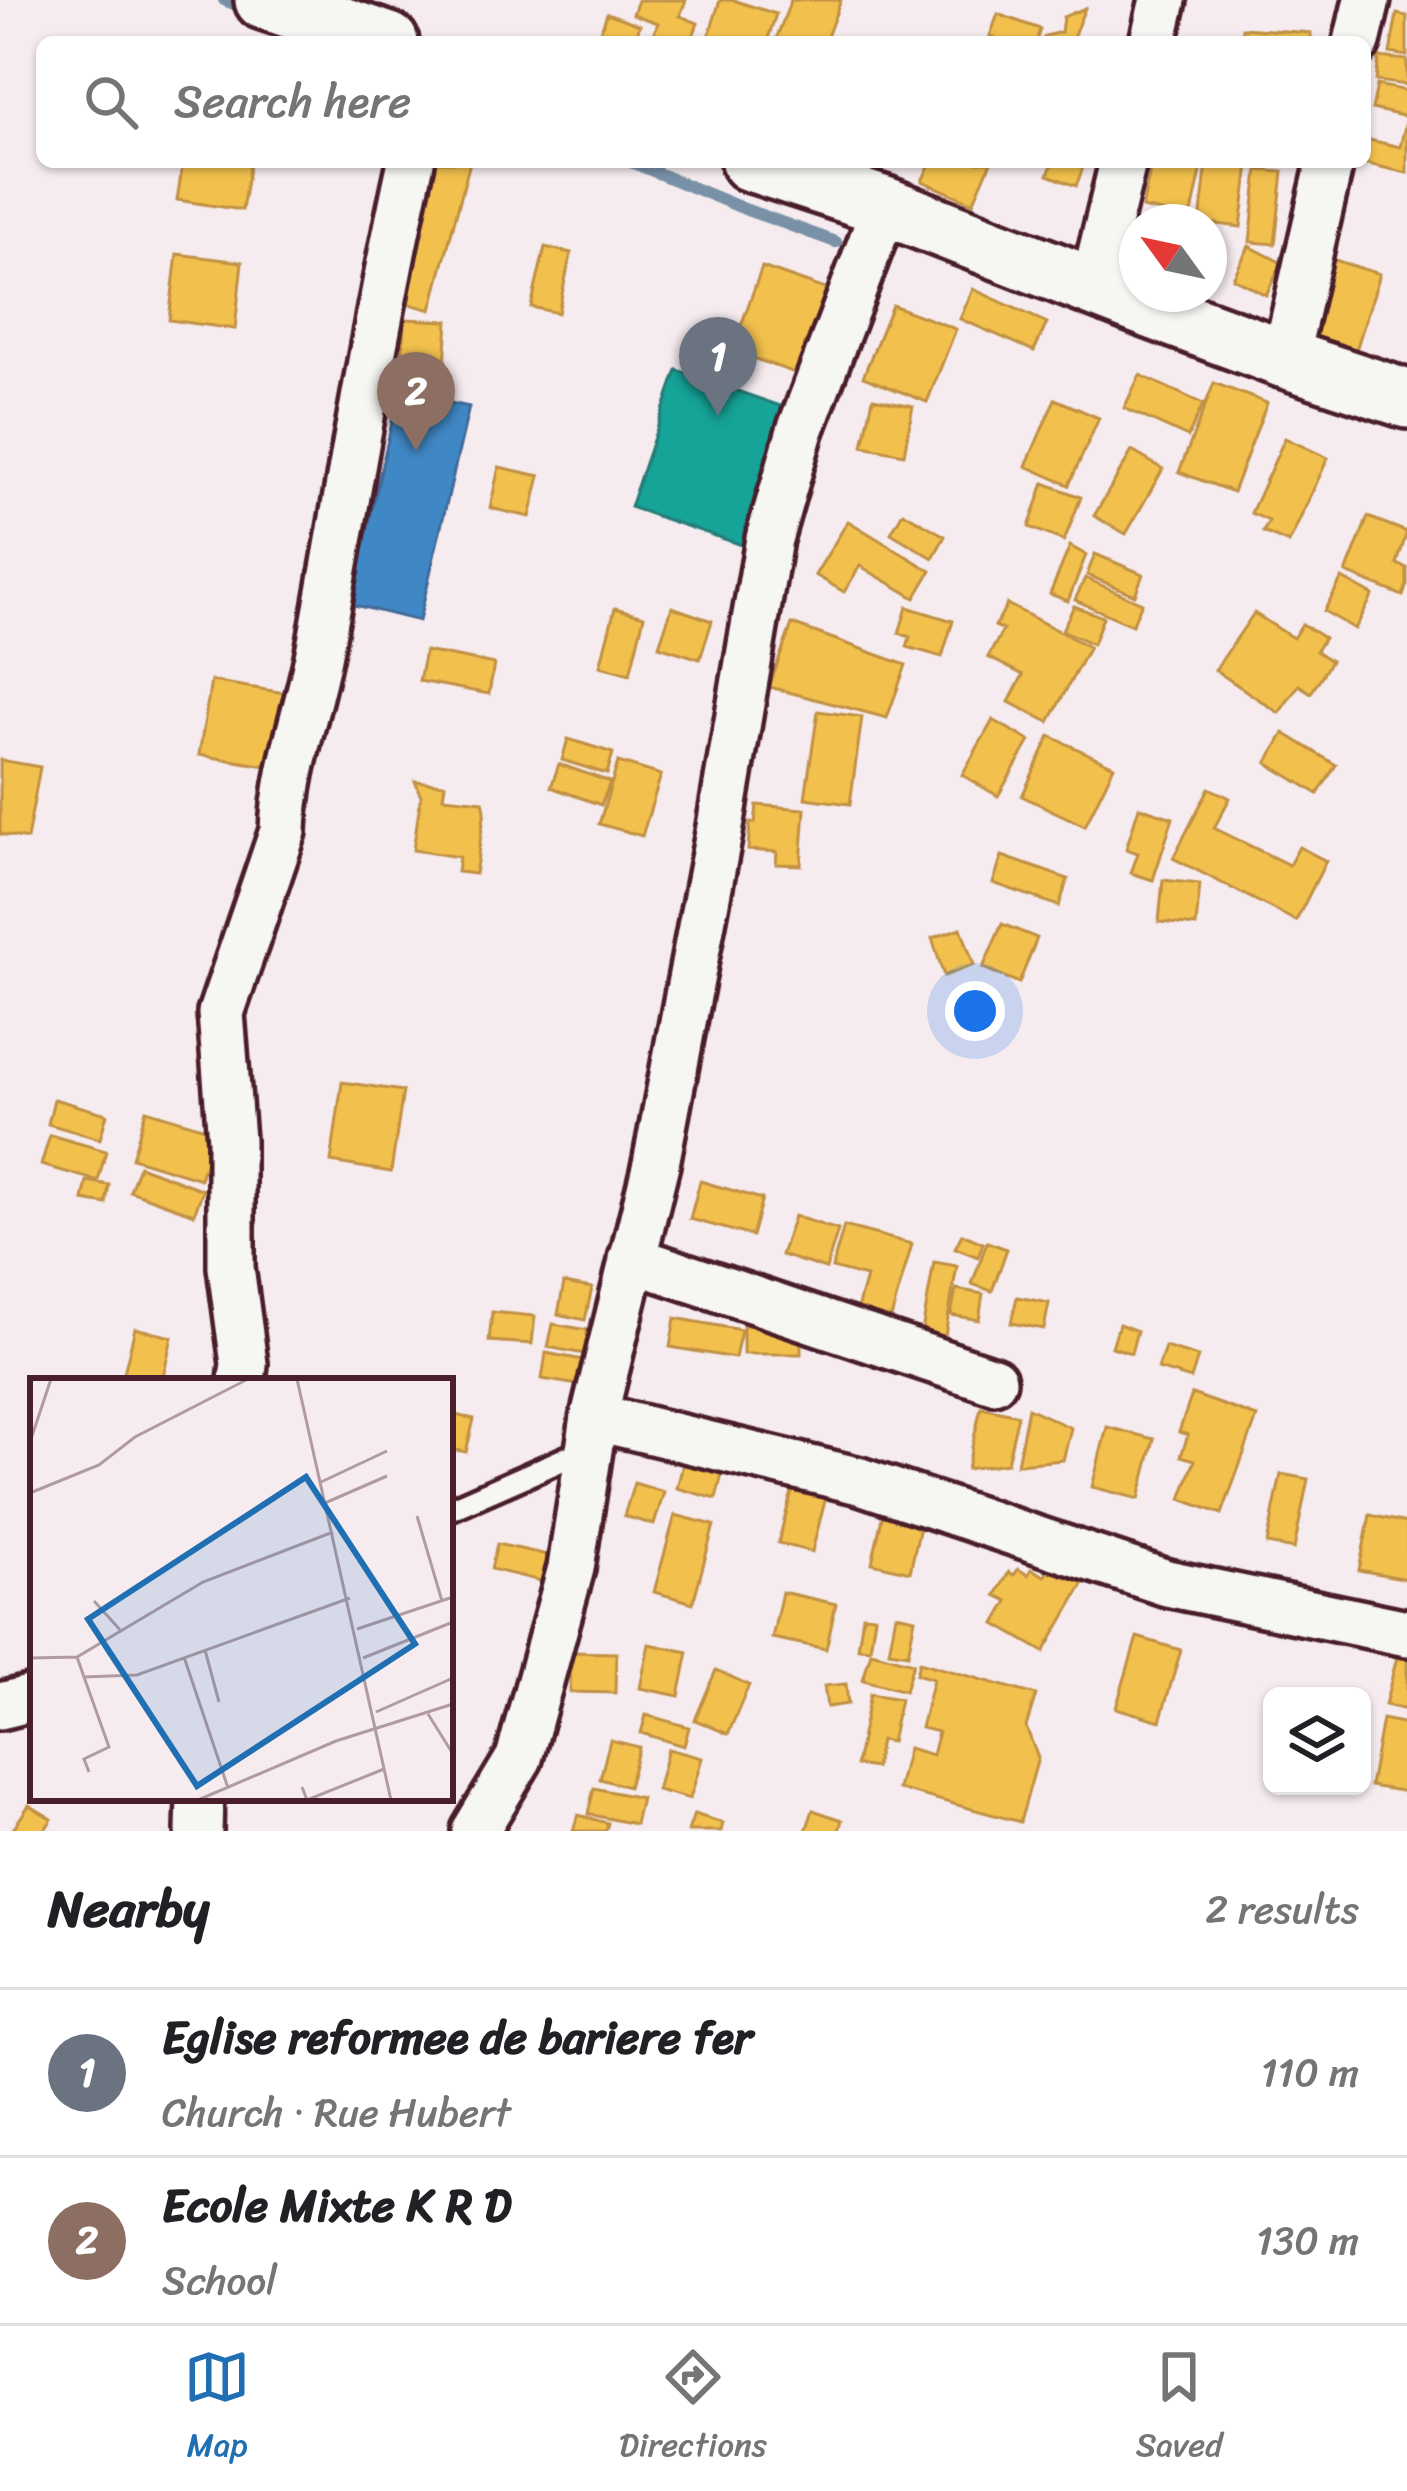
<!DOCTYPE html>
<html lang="en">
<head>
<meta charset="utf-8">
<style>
	body { margin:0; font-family:Sriracha,sans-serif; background:#f6f6f6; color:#202124 }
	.controls { position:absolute; right:36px; bottom:36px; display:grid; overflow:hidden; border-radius:18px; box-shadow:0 3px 9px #0004 }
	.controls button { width:108px; height:108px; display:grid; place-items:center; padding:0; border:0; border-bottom:3px solid #e0e0e0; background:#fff; color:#202124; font:60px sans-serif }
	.compass { position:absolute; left:1119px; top:204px; width:108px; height:108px; border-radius:50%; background:#fff; box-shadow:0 3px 9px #0004; rotate:303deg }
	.you { position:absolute; left:975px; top:1011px; width:42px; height:42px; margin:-30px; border:9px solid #fff; border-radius:50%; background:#1a73e8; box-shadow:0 0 0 18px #1a73e833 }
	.badge { display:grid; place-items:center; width:78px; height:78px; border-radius:50%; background:#1f6fb2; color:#fff; font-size:39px; font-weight:700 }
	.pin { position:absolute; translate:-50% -99px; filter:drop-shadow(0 3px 6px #0008) }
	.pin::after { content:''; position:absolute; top:63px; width:42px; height:36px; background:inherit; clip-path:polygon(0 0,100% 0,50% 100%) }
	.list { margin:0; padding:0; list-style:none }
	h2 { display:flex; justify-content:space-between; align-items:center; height:156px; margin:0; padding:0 48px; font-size:51px }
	h2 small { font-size:39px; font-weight:400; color:#757577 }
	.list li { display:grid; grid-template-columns:78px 1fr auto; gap:36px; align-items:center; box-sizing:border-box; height:168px; padding:0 48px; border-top:3px solid #e0e0e0 }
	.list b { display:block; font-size:45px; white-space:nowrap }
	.list p { margin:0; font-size:39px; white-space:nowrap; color:#757577 }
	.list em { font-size:39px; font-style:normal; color:#757577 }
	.icon { flex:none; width:66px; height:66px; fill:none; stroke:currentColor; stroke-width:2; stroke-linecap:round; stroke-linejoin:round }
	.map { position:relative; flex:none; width:1407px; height:1831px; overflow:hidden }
	.search { position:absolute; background:#fff; box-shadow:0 3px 9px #0004; left:36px; right:36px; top:36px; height:132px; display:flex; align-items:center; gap:30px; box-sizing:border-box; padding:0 42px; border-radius:18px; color:#757577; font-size:45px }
	.sheet { height:492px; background:#fff }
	nav { display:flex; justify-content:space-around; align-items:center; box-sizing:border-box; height:168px; border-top:3px solid #e0e0e0; background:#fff; font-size:33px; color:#757577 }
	nav a { display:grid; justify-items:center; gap:6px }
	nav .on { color:#1f6fb2 }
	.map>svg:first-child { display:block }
	.homes { fill:#f2c14e; stroke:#c09044; stroke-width:3 }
	.schools { fill:#3f88c5; stroke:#426897; stroke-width:3 }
	.public { fill:#17a398; stroke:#267b77; stroke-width:3 }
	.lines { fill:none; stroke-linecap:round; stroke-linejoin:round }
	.stream { stroke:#7891a6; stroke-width:12 }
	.service-casing { stroke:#4a1f2b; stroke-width:30 }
	.minor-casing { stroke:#4a1f2b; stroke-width:54 }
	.tertiary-casing { stroke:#4a1f2b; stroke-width:66 }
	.service { stroke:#f6f6f2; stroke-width:21 }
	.minor { stroke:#f6f6f2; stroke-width:45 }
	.tertiary { stroke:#f6f6f2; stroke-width:57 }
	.inset-road { fill:none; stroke:#b19aa1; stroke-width:3 }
	.view { fill:#1f6fb2; fill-opacity:0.15; stroke:#1f6fb2; stroke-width:6 }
	.inset-edge { fill:none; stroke:#4a1f2b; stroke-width:6 }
</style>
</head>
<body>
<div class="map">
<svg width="1407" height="1831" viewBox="0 0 1407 1831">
	<rect width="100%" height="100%" fill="#f6ecf0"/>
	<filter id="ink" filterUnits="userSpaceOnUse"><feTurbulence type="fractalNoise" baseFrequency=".00833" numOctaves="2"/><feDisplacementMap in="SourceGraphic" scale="24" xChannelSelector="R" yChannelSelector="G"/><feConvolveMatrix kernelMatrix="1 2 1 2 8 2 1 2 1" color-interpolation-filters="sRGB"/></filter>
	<g filter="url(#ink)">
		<g class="homes">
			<polygon points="638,0 686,0 680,16 698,23 691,42 651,42 658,23 633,14"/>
			<polygon points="720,0 733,0 776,14 767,42 707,42"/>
			<polygon points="791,0 841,0 825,42 775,42"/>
			<polygon points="1085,8 1071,42 1042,42 1045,36 1061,32 1063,17"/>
			<polygon points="607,13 640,25 634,42 597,42"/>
			<polygon points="998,14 1040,29 1036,42 1005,42 990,36"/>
			<polygon points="1397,14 1407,16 1407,56 1390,53"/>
			<polygon points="1242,28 1311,33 1311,42 1241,42"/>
			<polygon points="1379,57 1407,60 1407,85 1376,81"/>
			<polygon points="1377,85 1407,91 1407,173 1359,162 1365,162 1365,139 1400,147 1407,117 1372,109"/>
			<polygon points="183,162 250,162 242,210 177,200"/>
			<polygon points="433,162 470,162 431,310 395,300"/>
			<polygon points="931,162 991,162 973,203 922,181"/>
			<polygon points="1053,162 1085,162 1076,186 1048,175"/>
			<polygon points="1152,162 1203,162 1191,218 1142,208"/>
			<polygon points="1207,162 1249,165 1241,227 1200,222"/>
			<polygon points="1258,170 1283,172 1275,244 1250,242"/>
			<polygon points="1249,246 1282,263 1266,295 1233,278"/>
			<polygon points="545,247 571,253 558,313 531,307"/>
			<polygon points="177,254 242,262 235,329 169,320"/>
			<polygon points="1328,258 1380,274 1356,350 1334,343 1330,349 1302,340"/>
			<polygon points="762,267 831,291 801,375 732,351"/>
			<polygon points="973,289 1047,323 1034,351 960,319"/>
			<polygon points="892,305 956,329 927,402 863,377"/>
			<polygon points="404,319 448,321 444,380 401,378"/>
			<polygon points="1140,375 1203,404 1188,437 1124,408"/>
			<polygon points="1214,383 1267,403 1233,492 1179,472"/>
			<polygon points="873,398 913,406 904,454 863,446"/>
			<polygon points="1055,399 1099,418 1069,485 1026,466"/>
			<polygon points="1285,438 1328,458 1289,543 1263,532 1269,521 1251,513"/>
			<polygon points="1132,451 1163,469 1126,534 1094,516"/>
			<polygon points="499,467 540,476 530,517 490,508"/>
			<polygon points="1044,483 1081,497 1064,541 1029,527"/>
			<polygon points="903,512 945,536 933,558 891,533"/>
			<polygon points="1368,517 1407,532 1397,564 1407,568 1407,585 1403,596 1346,573"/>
			<polygon points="848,521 931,571 915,598 860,566 844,592 815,575"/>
			<polygon points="1070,546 1086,555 1068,601 1050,594"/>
			<polygon points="1095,554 1143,574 1135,595 1087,575"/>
			<polygon points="1085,578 1142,603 1132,625 1075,600"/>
			<polygon points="1342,578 1373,595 1355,629 1324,611"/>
			<polygon points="1007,604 1089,647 1049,722 1009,702 1023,675 988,657 1003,630 995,626"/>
			<polygon points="1074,606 1103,617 1093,644 1062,630"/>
			<polygon points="672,607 712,621 700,659 659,646"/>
			<polygon points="907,607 953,621 942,657 907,647 910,637 899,633"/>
			<polygon points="615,608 644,616 630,674 600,666"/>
			<polygon points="1254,613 1293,638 1302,624 1324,638 1316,651 1331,661 1311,693 1299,685 1279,713 1215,670"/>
			<polygon points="792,624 906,665 887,718 769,687"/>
			<polygon points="425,651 494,664 489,694 419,681"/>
			<polygon points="211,681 291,694 279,768 199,755"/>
			<polygon points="818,711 862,717 850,804 805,798"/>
			<polygon points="993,720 1030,741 998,796 962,775"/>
			<polygon points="1284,733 1336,765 1318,794 1267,763"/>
			<polygon points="1050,736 1114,766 1085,826 1022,796"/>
			<polygon points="568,739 613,753 607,774 562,760"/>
			<polygon points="0,760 40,767 27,839 0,834"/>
			<polygon points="618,762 661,775 642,836 599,824"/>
			<polygon points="559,764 610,782 601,805 551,787"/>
			<polygon points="415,781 445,784 443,797 483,801 485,810 475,874 457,872 459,857 413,850 421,796"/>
			<polygon points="1209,788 1230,798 1214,828 1289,865 1299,847 1326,861 1296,921 1173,858"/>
			<polygon points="757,805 805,809 801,865 776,864 777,852 748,850 750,823 755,823"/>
			<polygon points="1139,807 1173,818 1153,880 1131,873 1138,853 1126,849"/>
			<polygon points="1002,856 1068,879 1059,906 993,883"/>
			<polygon points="1163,880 1200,884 1196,926 1159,922"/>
			<polygon points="1002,924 1037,938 1019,983 983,968"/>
			<polygon points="961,928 974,965 944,976 932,938"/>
			<polygon points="342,1082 403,1091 391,1172 331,1162"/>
			<polygon points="54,1099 107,1114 100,1139 48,1124"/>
			<polygon points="146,1110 215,1131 200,1179 132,1158"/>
			<polygon points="50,1135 106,1151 98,1181 41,1165"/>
			<polygon points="139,1166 203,1190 194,1214 130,1191"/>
			<polygon points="87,1181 109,1185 106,1204 83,1200"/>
			<polygon points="700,1181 762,1199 752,1236 690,1219"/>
			<polygon points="794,1216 838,1230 826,1269 781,1255"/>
			<polygon points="844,1226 912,1244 891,1318 857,1309 866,1277 832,1268"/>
			<polygon points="962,1234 983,1243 978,1257 955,1248"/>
			<polygon points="987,1242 1007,1249 992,1291 972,1284"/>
			<polygon points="934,1262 957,1266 943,1347 920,1343"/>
			<polygon points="564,1283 592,1288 585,1320 558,1314"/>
			<polygon points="956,1289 983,1294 979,1320 951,1315"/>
			<polygon points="1017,1297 1049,1303 1044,1329 1011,1323"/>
			<polygon points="492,1312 535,1316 532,1344 489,1341"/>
			<polygon points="675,1318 741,1330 735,1358 670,1347"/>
			<polygon points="553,1324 588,1330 584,1354 548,1347"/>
			<polygon points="1119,1324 1137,1331 1131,1353 1112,1347"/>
			<rect x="743" y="1325" width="58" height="29"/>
			<polygon points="135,1328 172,1337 162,1381 122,1381"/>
			<polygon points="1165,1347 1198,1357 1191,1379 1158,1369"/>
			<polygon points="546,1353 583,1360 578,1385 542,1379"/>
			<polygon points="1192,1394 1257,1417 1222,1514 1181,1499 1195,1460 1181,1456 1188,1435 1179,1432"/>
			<polygon points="981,1407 1018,1415 1007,1463 967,1469"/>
			<polygon points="1028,1408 1071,1428 1063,1460 1017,1464"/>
			<polygon points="450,1414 474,1419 466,1452 450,1449"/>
			<polygon points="1107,1427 1154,1439 1139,1499 1092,1487"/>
			<polygon points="684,1460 723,1470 716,1499 677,1488"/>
			<polygon points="1281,1474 1308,1479 1294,1549 1267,1544"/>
			<polygon points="634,1483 664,1492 654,1525 624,1516"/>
			<polygon points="794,1484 827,1492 812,1552 778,1543"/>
			<polygon points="883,1513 921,1522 910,1572 872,1563"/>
			<polygon points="675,1515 714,1525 693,1603 654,1592"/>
			<polygon points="1370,1515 1407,1523 1407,1579 1359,1570"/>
			<polygon points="497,1544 552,1556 545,1582 491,1569"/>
			<polygon points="1053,1563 1085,1581 1044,1652 995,1624 1008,1601 996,1595 1009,1572 1014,1575 1018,1569 1028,1575 1031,1569 1045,1576"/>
			<polygon points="782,1592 836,1604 826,1649 772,1638"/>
			<polygon points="896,1614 915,1618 908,1654 889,1651"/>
			<polygon points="863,1615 875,1616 870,1649 858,1648"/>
			<polygon points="1137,1637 1181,1650 1160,1721 1116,1708"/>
			<polygon points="649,1644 688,1652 679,1696 640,1688"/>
			<polygon points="571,1652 616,1653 615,1693 570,1692"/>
			<polygon points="871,1652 913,1663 905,1691 863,1680"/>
			<polygon points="1398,1653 1407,1656 1407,1710 1385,1705"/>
			<polygon points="919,1662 1036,1695 1026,1727 1038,1758 1020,1822 898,1789 908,1748 932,1755 938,1732 921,1728 933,1679 916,1674"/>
			<polygon points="716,1670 749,1685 728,1734 695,1720"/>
			<polygon points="846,1684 848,1704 827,1707 824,1686"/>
			<polygon points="870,1694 900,1699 891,1742 880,1740 875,1768 856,1765"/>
			<polygon points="646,1715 689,1727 684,1746 641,1733"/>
			<polygon points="1382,1719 1407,1724 1407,1792 1370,1786"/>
			<polygon points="610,1740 639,1747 628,1787 600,1779"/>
			<polygon points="668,1749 702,1758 690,1799 657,1790"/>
			<polygon points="594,1788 641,1798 635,1824 588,1814"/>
			<polygon points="29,1805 52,1819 44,1831 13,1829"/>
			<polygon points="813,1810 842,1820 839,1831 806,1831"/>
			<polygon points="694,1814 723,1823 721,1831 688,1831"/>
			<polygon points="578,1815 608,1823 606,1831 573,1831"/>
		</g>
		<polygon class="schools" points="399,392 469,407 419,621 350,604"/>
		<polygon class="public" points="677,370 792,410 745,546 630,507"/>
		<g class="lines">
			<g class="stream">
				<polyline points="224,0 248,10"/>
				<polyline points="631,162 747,210 836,242"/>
			</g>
			<g class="service-casing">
				<polyline id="service" points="450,1509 589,1448"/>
			</g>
			<g class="minor-casing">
				<g id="minor">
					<polyline points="1153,42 1163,0"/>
					<polyline points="1357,42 1367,0"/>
					<polyline points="1093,287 1123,162"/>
					<polyline points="1285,359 1330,162"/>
					<polyline points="632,1259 993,1380"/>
					<path d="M 242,1381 L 244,1364 L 231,1267 L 231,1140 L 221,1013 L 283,831 C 285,766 310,706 321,642 C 350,482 376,321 411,162"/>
					<polyline points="594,1417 860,1481 1167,1583 1407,1633"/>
					<polyline points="0,1706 33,1698"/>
					<polyline points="199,1831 200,1798"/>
					<polyline points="475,1831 519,1758 571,1568 594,1417 656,1164 719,833 769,539 800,431 885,206"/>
				</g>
			</g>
			<g class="tertiary-casing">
				<g id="tertiary">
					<polyline points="264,0 389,42"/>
					<polyline points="750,162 885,206 1142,306 1285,359 1407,399"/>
				</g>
			</g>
			<use href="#service" class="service"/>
			<use href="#minor" class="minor"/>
			<use href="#tertiary" class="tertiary"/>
		</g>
	</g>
	<g transform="translate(30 1378)">
		<rect width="423" height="423" fill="#f6ecf0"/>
		<path class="inset-road" d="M 267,1 L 361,422M 0,64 L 21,1M 291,104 L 357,73M 0,115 L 69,87 L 105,59 L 218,1M 295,125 L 357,98M 387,138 L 412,223M 64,223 L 92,254M 327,251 L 423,219M 175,272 L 189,324M 47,279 L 54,299 L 107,297 L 320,220M 154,279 L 198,410M 0,280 L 47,279 L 173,204 L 303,154M 333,280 L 423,244M 54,299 L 79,369 L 54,381 L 59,394M 346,334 L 423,300M 398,336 L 423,376M 272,409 L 277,422 L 354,391M 168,422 L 306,363 L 423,326"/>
		<path class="view" d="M 276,99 L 385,266 L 167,408 L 58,241 Z"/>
		<rect width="423" height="423" class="inset-edge"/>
	</g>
</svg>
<div class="controls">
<button><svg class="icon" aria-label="layers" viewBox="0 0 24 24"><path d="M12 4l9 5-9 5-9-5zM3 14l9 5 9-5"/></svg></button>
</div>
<svg class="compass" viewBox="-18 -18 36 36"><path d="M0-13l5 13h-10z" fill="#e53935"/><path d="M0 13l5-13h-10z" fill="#757577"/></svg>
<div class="you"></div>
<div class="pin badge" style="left:718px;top:416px;background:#6b7280">1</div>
<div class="pin badge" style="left:416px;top:451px;background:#8d6e63">2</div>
<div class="search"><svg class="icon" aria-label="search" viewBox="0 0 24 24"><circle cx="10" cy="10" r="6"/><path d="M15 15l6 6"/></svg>Search here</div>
</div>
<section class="sheet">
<h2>Nearby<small>2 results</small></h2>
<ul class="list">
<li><span class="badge" style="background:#6b7280">1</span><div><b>Eglise reformee de bariere fer</b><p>Church · Rue Hubert</p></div><em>110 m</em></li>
<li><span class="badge" style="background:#8d6e63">2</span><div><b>Ecole Mixte K R D</b><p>School</p></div><em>130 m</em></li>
</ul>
</section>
<nav>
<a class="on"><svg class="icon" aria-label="map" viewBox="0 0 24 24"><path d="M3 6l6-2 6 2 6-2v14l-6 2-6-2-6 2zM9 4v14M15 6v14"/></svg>Map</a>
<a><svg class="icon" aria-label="directions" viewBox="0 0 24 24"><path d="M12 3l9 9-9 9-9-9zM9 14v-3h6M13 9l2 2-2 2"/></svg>Directions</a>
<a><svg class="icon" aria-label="saved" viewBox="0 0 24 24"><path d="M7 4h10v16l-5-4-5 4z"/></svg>Saved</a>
</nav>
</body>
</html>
